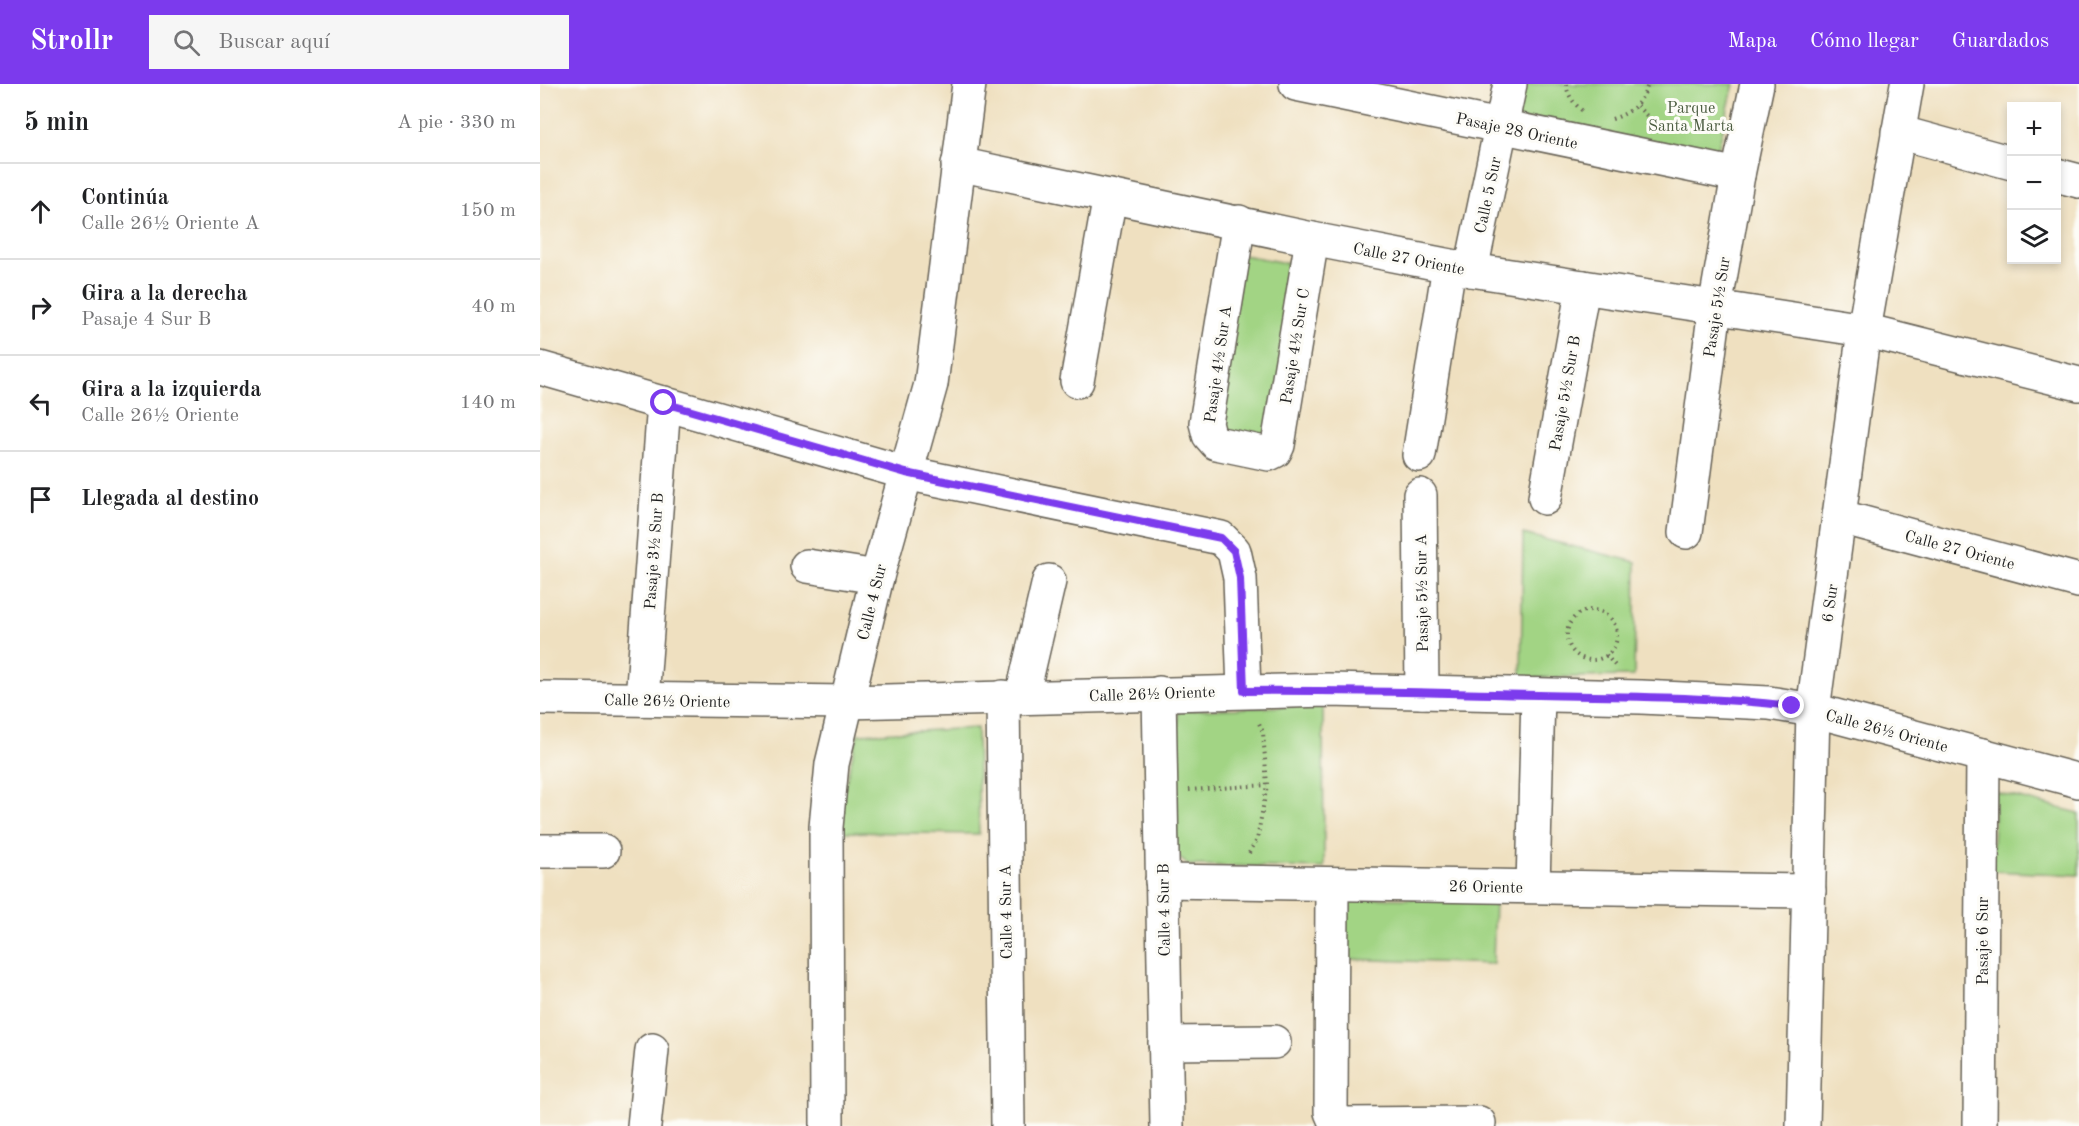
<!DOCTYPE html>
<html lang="es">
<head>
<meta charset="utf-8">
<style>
	body { margin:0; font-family:"Old Standard TT",serif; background:#f6f6f6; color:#202124 }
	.controls { position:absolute; right:18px; top:18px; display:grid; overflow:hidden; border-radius:0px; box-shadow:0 3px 9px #0003 }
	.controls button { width:54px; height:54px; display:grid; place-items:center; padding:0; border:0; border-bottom:2px solid #e0e0e0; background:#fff; color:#202124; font:30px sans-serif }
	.stop { position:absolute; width:18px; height:18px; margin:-14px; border:4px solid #7c3aed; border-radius:50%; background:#fff }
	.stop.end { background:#7c3aed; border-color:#fff; box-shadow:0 2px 6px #0008 }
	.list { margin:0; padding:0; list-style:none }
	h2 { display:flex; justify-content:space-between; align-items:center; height:78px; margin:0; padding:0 24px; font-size:26px }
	h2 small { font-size:20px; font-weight:400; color:#757577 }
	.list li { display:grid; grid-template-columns:39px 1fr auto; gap:18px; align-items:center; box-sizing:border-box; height:96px; padding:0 24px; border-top:2px solid #e0e0e0 }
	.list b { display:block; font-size:22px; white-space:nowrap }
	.list p { margin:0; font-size:20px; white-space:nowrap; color:#757577 }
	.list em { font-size:20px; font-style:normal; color:#757577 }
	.icon { flex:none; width:33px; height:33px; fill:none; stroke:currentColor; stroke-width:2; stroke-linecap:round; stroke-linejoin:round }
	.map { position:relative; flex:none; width:1539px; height:1042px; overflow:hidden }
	header { display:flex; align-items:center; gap:36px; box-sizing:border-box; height:84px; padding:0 30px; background:#7c3aed; color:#fff }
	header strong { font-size:28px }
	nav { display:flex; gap:33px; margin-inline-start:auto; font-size:21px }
	.search { width:420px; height:54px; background:#f6f6f6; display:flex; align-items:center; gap:15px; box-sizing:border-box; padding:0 21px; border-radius:0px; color:#757577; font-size:22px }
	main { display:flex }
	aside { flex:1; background:#fff }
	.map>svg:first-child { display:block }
	.green { fill:#a2d484; stroke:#5f7850; stroke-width:1.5 }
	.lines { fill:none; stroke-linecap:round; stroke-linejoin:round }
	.minor-casing { stroke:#666155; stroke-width:36 }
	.path { stroke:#666155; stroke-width:4; stroke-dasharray:1.5 4.5; stroke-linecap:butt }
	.minor { stroke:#fff; stroke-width:33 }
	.route { stroke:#7c3aed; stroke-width:8 }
	.labels { text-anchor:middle; stroke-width:6; stroke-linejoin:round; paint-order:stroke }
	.park-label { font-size:16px; fill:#4b5c40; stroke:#fdfcf7 }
	.street-label { font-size:16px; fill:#1c1c1c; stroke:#fdfcf7 }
</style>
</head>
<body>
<header>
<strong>Strollr</strong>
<div class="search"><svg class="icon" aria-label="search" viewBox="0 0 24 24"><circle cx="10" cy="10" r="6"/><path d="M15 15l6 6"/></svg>Buscar aquí</div>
<nav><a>Mapa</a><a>Cómo llegar</a><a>Guardados</a></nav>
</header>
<main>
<aside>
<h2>5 min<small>A pie · 330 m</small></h2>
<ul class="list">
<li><svg class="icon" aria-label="ahead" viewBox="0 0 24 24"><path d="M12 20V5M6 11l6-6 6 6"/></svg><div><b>Continúa</b><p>Calle 26½ Oriente A</p></div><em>150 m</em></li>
<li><svg class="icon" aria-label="right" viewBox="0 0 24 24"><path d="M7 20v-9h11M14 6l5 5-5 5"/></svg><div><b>Gira a la derecha</b><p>Pasaje 4 Sur B</p></div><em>40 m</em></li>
<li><svg class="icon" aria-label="left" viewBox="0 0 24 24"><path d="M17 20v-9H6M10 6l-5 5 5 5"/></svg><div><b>Gira a la izquierda</b><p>Calle 26½ Oriente</p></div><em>140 m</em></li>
<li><svg class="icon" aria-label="arrive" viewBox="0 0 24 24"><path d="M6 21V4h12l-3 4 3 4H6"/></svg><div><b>Llegada al destino</b></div></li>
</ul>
</aside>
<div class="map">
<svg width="1539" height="1042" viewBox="0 0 1539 1042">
	<rect width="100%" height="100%" fill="#fdfcf7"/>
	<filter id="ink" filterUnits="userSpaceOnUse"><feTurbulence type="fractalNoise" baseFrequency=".0167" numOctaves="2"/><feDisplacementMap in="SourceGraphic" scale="12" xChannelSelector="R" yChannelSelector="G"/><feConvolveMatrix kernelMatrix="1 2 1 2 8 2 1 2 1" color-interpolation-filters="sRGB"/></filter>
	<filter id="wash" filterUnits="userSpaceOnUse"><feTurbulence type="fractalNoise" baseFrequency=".008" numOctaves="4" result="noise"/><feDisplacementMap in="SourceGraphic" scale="24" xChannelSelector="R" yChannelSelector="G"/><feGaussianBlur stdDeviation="1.35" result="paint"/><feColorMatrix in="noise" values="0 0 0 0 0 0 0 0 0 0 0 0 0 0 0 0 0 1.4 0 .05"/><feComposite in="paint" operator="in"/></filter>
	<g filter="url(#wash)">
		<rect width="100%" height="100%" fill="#efe0c0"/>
		<g class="green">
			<polygon points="983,0 1194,0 1177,70 976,35"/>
			<polygon points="703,171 762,182 730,369 669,357"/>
			<polygon points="983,450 1096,478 1094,592 981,594"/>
			<polygon points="783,621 784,784 648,781 636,771 638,627"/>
			<polygon points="437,644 439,750 302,748 301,717 318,650"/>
			<polygon points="1455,708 1539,729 1539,791 1452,787"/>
			<polygon points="804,814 955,816 953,880 805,875"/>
		</g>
	</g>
	<g filter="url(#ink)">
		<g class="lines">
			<g class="minor-casing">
				<g id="minor">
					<polyline points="756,0 1198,91"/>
					<polyline points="1358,48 1472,79"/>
					<polyline points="418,80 772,155 931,186 1324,246 1539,300"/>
					<polyline points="1516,91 1539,97"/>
					<polyline points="699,138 666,339 669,351 676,359 729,370 735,367 738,361 772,155"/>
					<polyline points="931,186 970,0"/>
					<polyline points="0,284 366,389 681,454 694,467 700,494 704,607"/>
					<polyline points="537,297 570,112"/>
					<polyline points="879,371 909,182"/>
					<polyline points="880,411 882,608"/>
					<polyline points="1005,414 1043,203"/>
					<polyline points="1301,433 1539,497"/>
					<polyline points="1146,448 1175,224 1198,91 1217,0"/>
					<polyline points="267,482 337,493"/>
					<polyline points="619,609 627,1042"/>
					<polyline points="463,613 468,1042"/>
					<polyline points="482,613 509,497"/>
					<polyline points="0,614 307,618 788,606 1101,613 1229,619 1273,626 1539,697"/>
					<polyline points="102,615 124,319"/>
					<polyline points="0,767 63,767"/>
					<polyline points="622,797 1269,807"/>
					<polyline points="792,800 791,1028 794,1035 805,1040 939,1039"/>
					<polyline points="993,802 998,611"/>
					<polyline points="625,959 734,958"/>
					<polyline points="104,1042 112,966"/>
					<polyline points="287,1042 286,743 292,680 337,493 391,300 429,0"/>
					<polyline points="1263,1042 1273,626 1324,246 1367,0"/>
					<polyline points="1440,1042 1443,671"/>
				</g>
			</g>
			<g class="path">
				<path d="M 1026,0 C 1028,13 1035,21 1045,29"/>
				<polyline points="1097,22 1120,45"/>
				<path d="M 1072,35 C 1091,29 1102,19 1108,0"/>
				<circle cx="1052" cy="551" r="25"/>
				<polyline points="1066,571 1077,584"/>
				<polyline points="649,706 727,701"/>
				<polyline points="709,769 717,756 727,701 723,648 718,637"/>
			</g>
			<use href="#minor" class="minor"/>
		</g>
	</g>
	<g class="lines" filter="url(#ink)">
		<path class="route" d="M 124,319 L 366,389 L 681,454 L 694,467 L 700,494 L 704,607 C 802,606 900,609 999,611 C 1083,613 1169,612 1252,622"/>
	</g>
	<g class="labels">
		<g class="park-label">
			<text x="1151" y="29">Parque<tspan x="1151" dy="18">Santa Marta</tspan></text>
		</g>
		<g class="street-label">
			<text transform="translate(977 46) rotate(12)" y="6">Pasaje 28 Oriente</text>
			<text transform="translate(947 111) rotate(-78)" y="6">Calle 5 Sur</text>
			<text transform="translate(869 174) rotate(11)" y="6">Calle 27 Oriente</text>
			<text transform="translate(1176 223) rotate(-81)" y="6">Pasaje 5½ Sur</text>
			<text transform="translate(754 262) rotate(-81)" y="6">Pasaje 4½ Sur C</text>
			<text transform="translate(677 280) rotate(-82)" y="6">Pasaje 4½ Sur A</text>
			<text transform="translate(1024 309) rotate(-80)" y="6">Pasaje 5½ Sur B</text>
			<text transform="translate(1420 465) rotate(15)" y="6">Calle 27 Oriente</text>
			<text transform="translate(113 467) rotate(-86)" y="6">Pasaje 3½ Sur B</text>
			<text transform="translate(881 509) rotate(-91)" y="6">Pasaje 5½ Sur A</text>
			<text transform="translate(331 518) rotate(-76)" y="6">Calle 4 Sur</text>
			<text transform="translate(1289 519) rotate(-82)" y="6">6 Sur</text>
			<text transform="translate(612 609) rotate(-2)" y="6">Calle 26½ Oriente</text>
			<text transform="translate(127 616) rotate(1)" y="6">Calle 26½ Oriente</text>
			<text transform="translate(1347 646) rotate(15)" y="6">Calle 26½ Oriente</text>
			<text transform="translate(946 802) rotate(1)" y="6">26 Oriente</text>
			<text transform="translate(623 826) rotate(-91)" y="6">Calle 4 Sur B</text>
			<text transform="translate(465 828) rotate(-91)" y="6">Calle 4 Sur A</text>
			<text transform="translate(1442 857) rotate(-90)" y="6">Pasaje 6 Sur</text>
		</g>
	</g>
</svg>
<div class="controls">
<button>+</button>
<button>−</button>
<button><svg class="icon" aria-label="layers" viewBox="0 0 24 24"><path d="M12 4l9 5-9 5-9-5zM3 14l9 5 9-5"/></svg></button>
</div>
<div class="stop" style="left:124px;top:319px"></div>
<div class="stop end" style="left:1252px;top:622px"></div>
</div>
</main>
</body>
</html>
